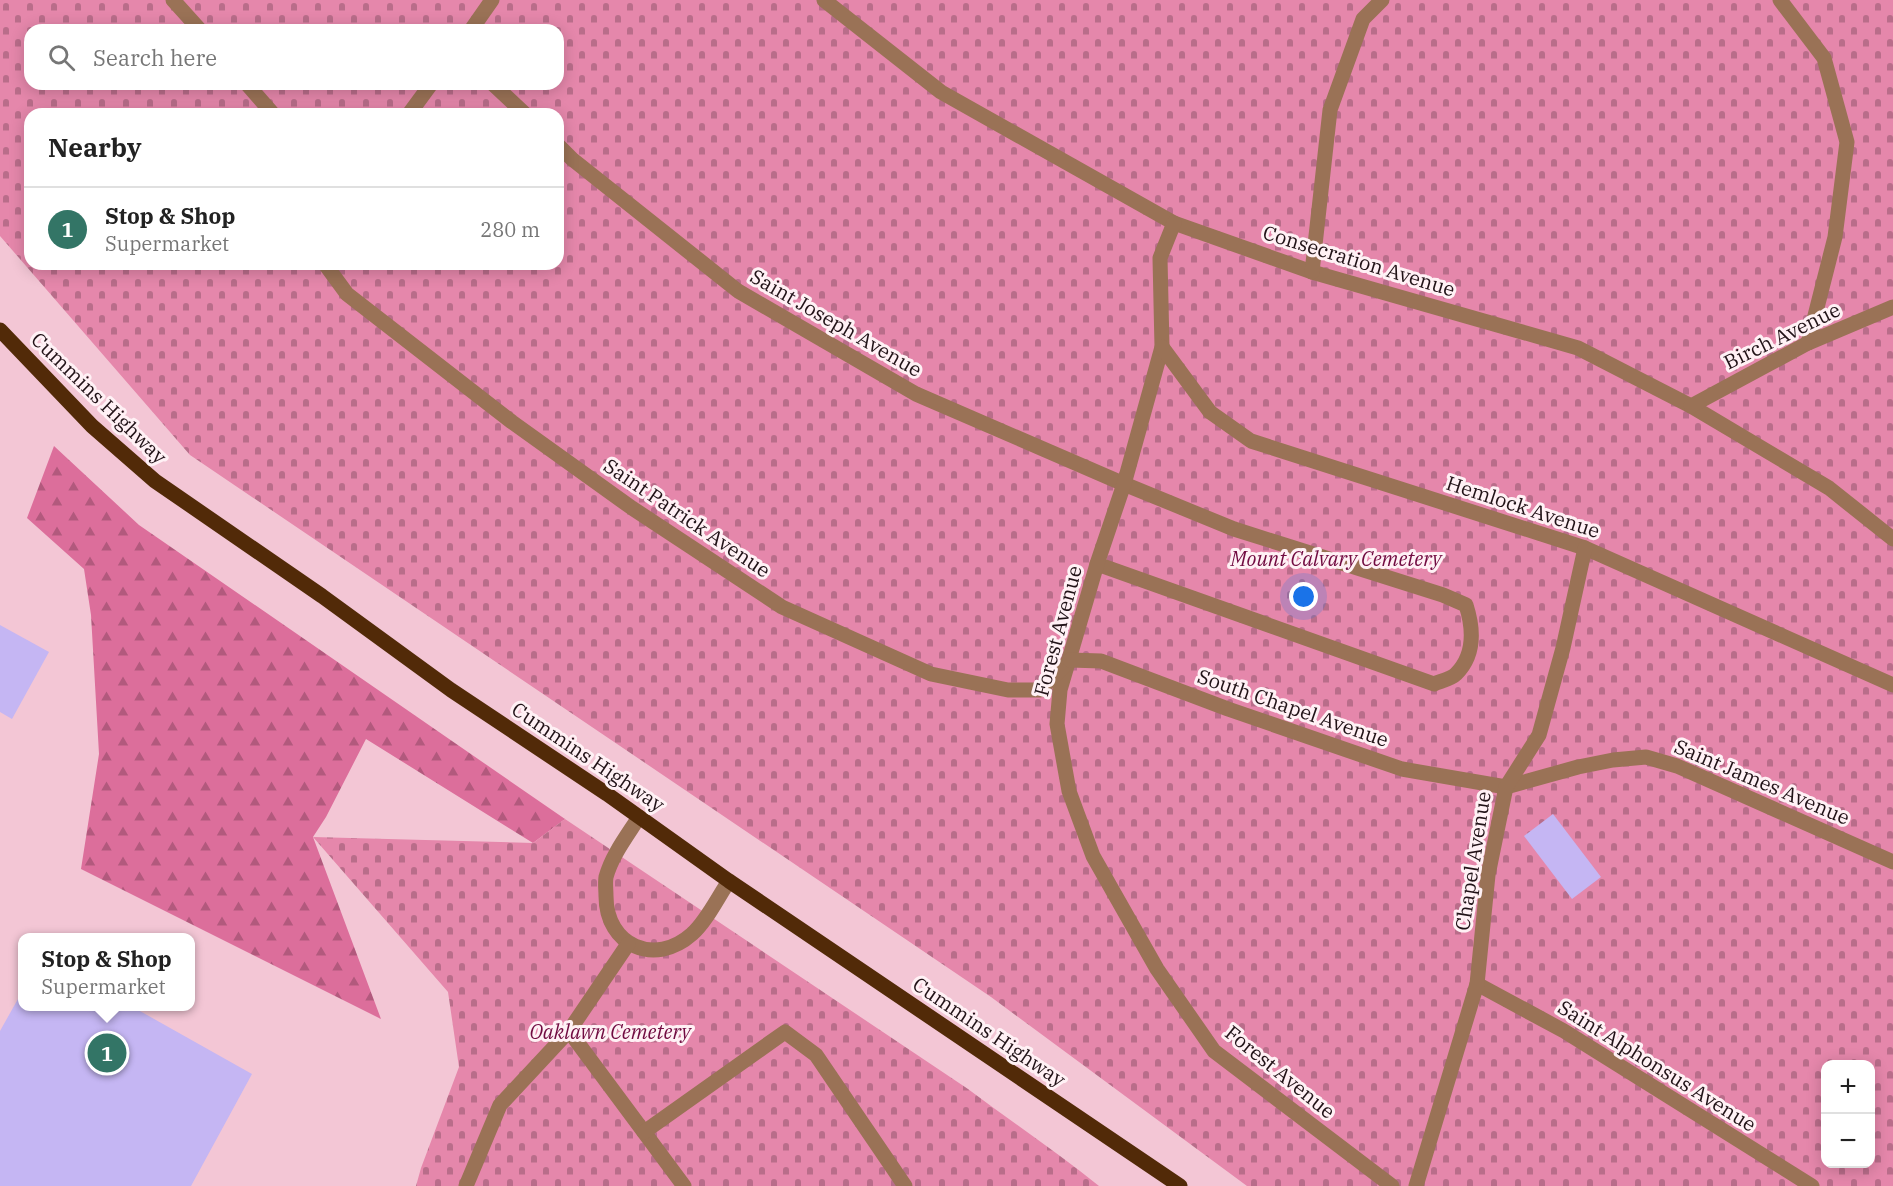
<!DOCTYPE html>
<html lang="en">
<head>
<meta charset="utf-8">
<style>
	body { margin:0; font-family:"IBM Plex Serif",serif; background:#f2f2f2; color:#222 }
	.controls { position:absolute; right:18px; bottom:18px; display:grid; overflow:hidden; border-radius:12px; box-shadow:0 3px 15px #0003 }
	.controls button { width:54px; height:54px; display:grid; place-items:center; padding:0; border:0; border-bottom:2px solid #e0e0e0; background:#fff; color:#222; font:30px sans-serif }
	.you { position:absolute; left:1304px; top:597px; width:21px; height:21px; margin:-15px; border:4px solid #fff; border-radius:50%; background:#1a73e8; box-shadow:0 0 0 9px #1a73e833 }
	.badge { display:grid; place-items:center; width:39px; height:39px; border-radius:50%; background:#337566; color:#fff; font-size:20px; font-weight:700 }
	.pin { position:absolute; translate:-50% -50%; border:3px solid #fff; box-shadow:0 2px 6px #0006 }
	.popup { position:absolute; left:18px; top:933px; width:177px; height:78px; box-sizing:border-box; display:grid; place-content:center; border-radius:12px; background:#fff; filter:drop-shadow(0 2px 4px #0005); font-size:20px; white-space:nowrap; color:#767676 }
	.popup b { font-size:22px; color:#222 }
	.popup::after { content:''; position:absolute; left:50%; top:100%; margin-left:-12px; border:12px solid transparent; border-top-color:#fff }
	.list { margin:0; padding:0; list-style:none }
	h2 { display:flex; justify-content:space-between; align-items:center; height:78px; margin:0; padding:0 24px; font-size:26px }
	h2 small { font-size:20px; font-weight:400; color:#767676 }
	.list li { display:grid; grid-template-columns:39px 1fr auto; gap:18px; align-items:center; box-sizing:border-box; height:84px; padding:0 24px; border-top:2px solid #e0e0e0 }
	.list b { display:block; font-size:22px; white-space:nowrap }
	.list p { margin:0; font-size:20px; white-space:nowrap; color:#767676 }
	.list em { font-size:20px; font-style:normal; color:#767676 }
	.icon { flex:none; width:33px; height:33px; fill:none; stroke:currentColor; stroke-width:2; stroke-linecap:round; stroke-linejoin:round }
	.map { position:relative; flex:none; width:1893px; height:1186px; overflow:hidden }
	.search { position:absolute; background:#fff; box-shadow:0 3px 15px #0003; left:24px; top:24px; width:540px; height:66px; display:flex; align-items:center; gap:15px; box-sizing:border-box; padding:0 21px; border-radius:18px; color:#767676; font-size:22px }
	.panel { position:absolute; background:#fff; box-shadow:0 3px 15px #0003; left:24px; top:108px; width:540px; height:162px; border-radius:18px }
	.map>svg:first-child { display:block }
	.forest { fill:url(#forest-firs) }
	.cemetery { fill:url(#cemetery-stones); fill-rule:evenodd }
	.building { fill:#c5b6f3 }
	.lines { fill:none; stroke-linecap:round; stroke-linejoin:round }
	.minor { stroke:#9a7256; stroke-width:15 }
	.major { stroke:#522a08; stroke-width:15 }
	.labels { text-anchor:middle; stroke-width:6; stroke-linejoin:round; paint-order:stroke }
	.street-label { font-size:20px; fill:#211217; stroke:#fff1f5 }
	.park-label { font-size:20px; font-style:italic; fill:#710b41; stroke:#fff1f5 }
</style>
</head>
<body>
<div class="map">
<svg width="1893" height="1186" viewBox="0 0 1893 1186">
	<defs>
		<pattern id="forest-firs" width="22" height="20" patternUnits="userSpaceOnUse" patternTransform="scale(1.5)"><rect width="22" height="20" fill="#dc6e9b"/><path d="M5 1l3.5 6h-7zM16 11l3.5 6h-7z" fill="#b2597d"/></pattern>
		<pattern id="cemetery-stones" width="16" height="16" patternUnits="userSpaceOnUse" patternTransform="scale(1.5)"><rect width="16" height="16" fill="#e587ab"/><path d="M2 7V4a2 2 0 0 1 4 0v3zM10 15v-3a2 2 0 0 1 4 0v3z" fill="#b96d8a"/></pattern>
	</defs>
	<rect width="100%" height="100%" fill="#f3c6d5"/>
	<polygon class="forest" points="54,446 139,525 565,819 533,843 366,739 326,817 313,837 381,1019 81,869 99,754 91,615 84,569 27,518"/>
	<g class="cemetery">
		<path d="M 0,0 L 1893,0 L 1893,1186 L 1247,1186 L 991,997 L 190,455 L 0,236 ZM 30,30 L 558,30 L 558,84 L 30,84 ZM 30,114 L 558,114 L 558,264 L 30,264 ZM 1826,1064 L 1870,1064 L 1870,1164 L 1826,1164 Z"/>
		<path d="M 565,819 L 968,1089 C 1012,1122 1057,1152 1099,1186 L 416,1186 L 421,1168 L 459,1067 L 448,992 L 313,837 L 533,843 Z"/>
	</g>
	<g class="building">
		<polygon points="0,625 49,652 12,719 0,712"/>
		<polygon points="1553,814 1601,877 1572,899 1524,836"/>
		<polygon points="23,990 23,1006 131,1006 252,1074 191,1186 0,1186 0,1031"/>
	</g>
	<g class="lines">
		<g class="minor">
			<polyline points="173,0 200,30"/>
			<polyline points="824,0 941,92 1174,223 1312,272 1578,348 1691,406 1829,488 1893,539"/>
			<polyline points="1780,0 1824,58 1847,142 1835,237 1808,343"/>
			<polyline points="471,30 492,0"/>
			<polyline points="247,84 273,114"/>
			<polyline points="493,84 525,114"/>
			<polyline points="409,114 431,84"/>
			<path d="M 558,145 L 572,159 L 738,291 L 916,394 L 1124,484 L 1234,529 L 1443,595 L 1466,605 C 1474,630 1475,655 1456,674 C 1451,679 1441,681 1434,684 L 1097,564"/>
			<polyline points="1174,223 1160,258 1162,347 1124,484 1097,564 1060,690 1057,724 1069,791 1093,856 1157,969 1214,1051 1392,1186"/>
			<polyline points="325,264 347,294 512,422 632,508 782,607 931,674 1008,690 1040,690 1068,662"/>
			<polyline points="1312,272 1330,110 1363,19 1382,0"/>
			<polyline points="1162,347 1210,412 1251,441 1585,548 1893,685"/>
			<polyline points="1691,406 1808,343 1893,307"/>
			<polyline points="1070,660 1101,661 1228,709 1402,769 1506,787 1578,767 1613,760 1646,757 1677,766 1893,862"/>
			<path d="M 639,817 C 627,836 612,855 606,877 C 605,883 606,890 606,896 C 606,946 655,967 692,934 C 706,922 718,897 729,881"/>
			<polyline points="1477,984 1564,1031 1812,1186"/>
			<polyline points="569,1031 684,1186"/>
			<polyline points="644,1132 785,1032 816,1055 905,1186"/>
			<polyline points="466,1186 500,1105 569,1031 628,944"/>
			<polyline points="1416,1186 1477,984 1488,875 1506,787 1539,735 1563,648 1585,548"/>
		</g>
		<polyline class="major" points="0,330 92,426 155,481 322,596 451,690 607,794 729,881 1180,1186"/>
	</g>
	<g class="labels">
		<g class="street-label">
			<text transform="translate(1359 261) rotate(17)" y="7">Consecration Avenue</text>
			<text transform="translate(836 323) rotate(30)" y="7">Saint Joseph Avenue</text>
			<text transform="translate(1782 336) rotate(-26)" y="7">Birch Avenue</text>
			<text transform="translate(99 398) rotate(44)" y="7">Cummins Highway</text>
			<text transform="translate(1523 507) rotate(18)" y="7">Hemlock Avenue</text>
			<text transform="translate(687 518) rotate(34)" y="7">Saint Patrick Avenue</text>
			<text transform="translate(1058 631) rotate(-75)" y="7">Forest Avenue</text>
			<text transform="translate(1293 708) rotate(19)" y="7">South Chapel Avenue</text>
			<text transform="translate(588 757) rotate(34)" y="7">Cummins Highway</text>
			<text transform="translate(1762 782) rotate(23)" y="7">Saint James Avenue</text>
			<text transform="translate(1473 861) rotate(-81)" y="7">Chapel Avenue</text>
			<text transform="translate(989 1032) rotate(34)" y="7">Cummins Highway</text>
			<text transform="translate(1657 1066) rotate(32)" y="7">Saint Alphonsus Avenue</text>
			<text transform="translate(1280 1072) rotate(39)" y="7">Forest Avenue</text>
		</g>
		<g class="park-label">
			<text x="1336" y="566">Mount Calvary Cemetery</text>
			<text x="610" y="1039">Oaklawn Cemetery</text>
		</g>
	</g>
</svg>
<div class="controls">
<button>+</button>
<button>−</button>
</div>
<div class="you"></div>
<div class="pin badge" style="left:107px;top:1053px">1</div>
<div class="popup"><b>Stop &amp; Shop</b>Supermarket</div>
<div class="search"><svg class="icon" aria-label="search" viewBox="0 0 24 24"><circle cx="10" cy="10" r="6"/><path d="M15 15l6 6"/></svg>Search here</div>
<section class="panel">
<h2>Nearby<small></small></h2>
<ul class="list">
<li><span class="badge">1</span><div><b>Stop &amp; Shop</b><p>Supermarket</p></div><em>280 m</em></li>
</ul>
</section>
</div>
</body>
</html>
